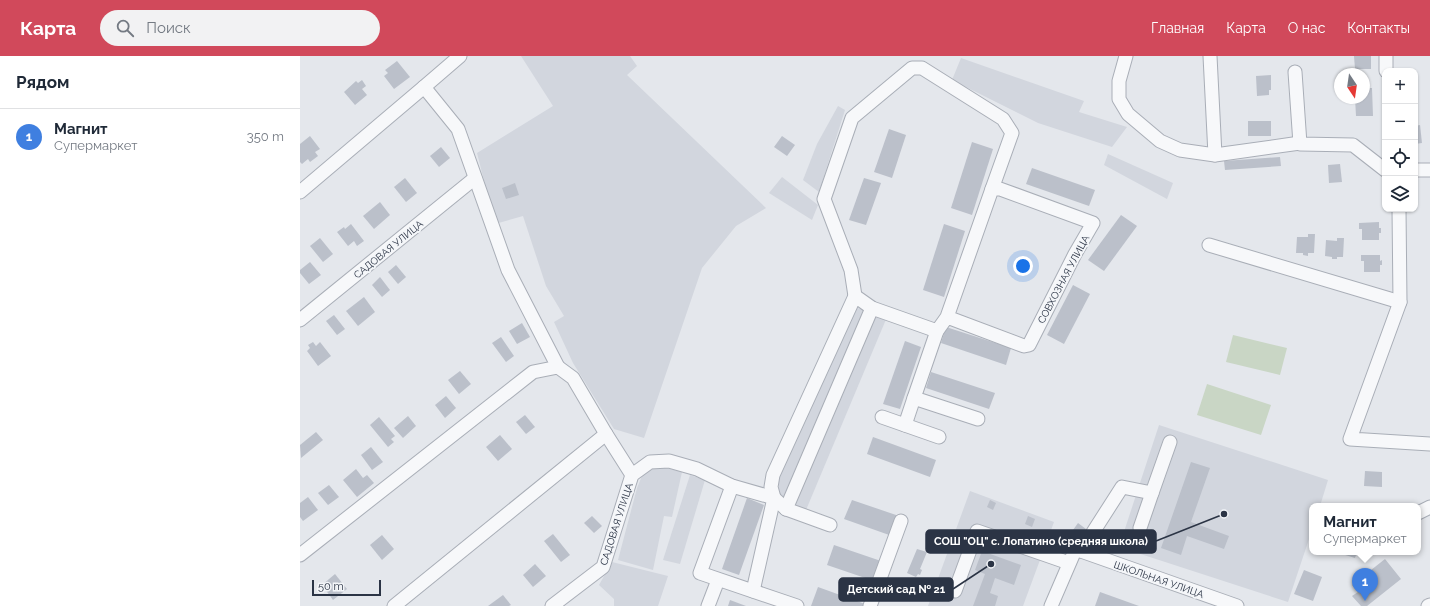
<!DOCTYPE html>
<html lang="ru">
<head>
<meta charset="utf-8">
<style>
	body { margin:0; font-family:Raleway,sans-serif; background:#f2f2f3; color:#1f2937 }
	.controls { position:absolute; right:12px; top:12px; display:grid; overflow:hidden; border-radius:8px; box-shadow:0 1px 3px #0004 }
	.controls button { width:36px; height:36px; display:grid; place-items:center; padding:0; border:0; border-bottom:1px solid #e0e1e3; background:#fff; color:#1f2937; font:20px sans-serif }
	.compass { position:absolute; left:1034px; top:12px; width:36px; height:36px; border-radius:50%; background:#fff; box-shadow:0 1px 3px #0004; rotate:167deg }
	.scale { position:absolute; left:12px; bottom:10px; width:69px; box-sizing:border-box; padding-left:4px; border:2px solid #2b3445; border-top:0; font-size:11px; line-height:14px; white-space:nowrap; color:#2b3445; -webkit-text-stroke:3px #f4f6f9; paint-order:stroke }
	.you { position:absolute; left:723px; top:210px; width:14px; height:14px; margin:-10px; border:3px solid #fff; border-radius:50%; background:#1a73e8; box-shadow:0 0 0 6px #1a73e833 }
	.badge { display:grid; place-items:center; width:26px; height:26px; border-radius:50%; background:#d1495b; color:#fff; font-size:13px; font-weight:700 }
	.pin { position:absolute; translate:-50% -33px; filter:drop-shadow(0 1px 2px #0008) }
	.pin::after { content:''; position:absolute; top:21px; width:14px; height:12px; background:inherit; clip-path:polygon(0 0,100% 0,50% 100%) }
	.popup { position:absolute; left:1009px; top:447px; width:112px; height:52px; box-sizing:border-box; display:grid; place-content:center; border-radius:8px; background:#fff; filter:drop-shadow(0 1px 3px #0005); font-size:13px; white-space:nowrap; color:#747a83 }
	.popup b { font-size:15px; color:#1f2937 }
	.popup::after { content:''; position:absolute; left:50%; top:100%; margin-left:-8px; border:8px solid transparent; border-top-color:#fff }
	.list { margin:0; padding:0; list-style:none }
	h2 { display:flex; justify-content:space-between; align-items:center; height:52px; margin:0; padding:0 16px; font-size:17px }
	h2 small { font-size:13px; font-weight:400; color:#747a83 }
	.list li { display:grid; grid-template-columns:26px 1fr auto; gap:12px; align-items:center; box-sizing:border-box; height:56px; padding:0 16px; border-top:1px solid #e0e1e3 }
	.list b { display:block; font-size:15px; white-space:nowrap }
	.list p { margin:0; font-size:13px; white-space:nowrap; color:#747a83 }
	.list em { font-size:13px; font-style:normal; color:#747a83 }
	.icon { flex:none; width:22px; height:22px; fill:none; stroke:currentColor; stroke-width:2; stroke-linecap:round; stroke-linejoin:round }
	.map { position:relative; flex:none; width:1130px; height:550px; overflow:hidden }
	header { display:flex; align-items:center; gap:24px; box-sizing:border-box; height:56px; padding:0 20px; background:#d1495b; color:#fff }
	header strong { font-size:19px }
	nav { display:flex; gap:22px; margin-inline-start:auto; font-size:14px }
	.search { width:280px; height:36px; background:#f2f2f3; display:flex; align-items:center; gap:10px; box-sizing:border-box; padding:0 14px; border-radius:22px; color:#747a83; font-size:15px }
	main { display:flex }
	aside { flex:1; background:#fff }
	.map>svg:first-child { display:block }
	.built { fill:#d2d6de }
	.green { fill:#c9d6c5 }
	.building { fill:#bbc0ca }
	.lines { fill:none; stroke-linecap:round; stroke-linejoin:round }
	.minor-casing { stroke:#a9aeb7; stroke-width:15 }
	.minor { stroke:#f7f8fa; stroke-width:13 }
	.labels { text-anchor:middle; stroke-width:3.5; stroke-linejoin:round; paint-order:stroke }
	.street-label { font-size:10px; fill:#2b3445; stroke:#f4f6f9 }
	.leader { fill:none; stroke:#2b3445; stroke-width:1.5 }
	.callout-dot { fill:#2b3445; stroke:#f4f6f9; stroke-width:1.5 }
	.callout { fill:#2b3445; stroke:#2b3445; stroke-width:1.5 }
	.callout-label { font-size:11px; text-anchor:middle; font-weight:bold; fill:#fff }
</style>
</head>
<body>
<header>
<strong>Карта</strong>
<div class="search"><svg class="icon" aria-label="search" viewBox="0 0 24 24"><circle cx="10" cy="10" r="6"/><path d="M15 15l6 6"/></svg>Поиск</div>
<nav><a>Главная</a><a>Карта</a><a>О нас</a><a>Контакты</a></nav>
</header>
<main>
<aside>
<h2>Рядом<small></small></h2>
<ul class="list">
<li><span class="badge" style="background:#3f7fe0">1</span><div><b>Магнит</b><p>Супермаркет</p></div><em>350 m</em></li>
</ul>
</aside>
<div class="map">
<svg width="1130" height="550" viewBox="0 0 1130 550">
	<rect width="100%" height="100%" fill="#e4e7ec"/>
	<g class="built">
		<polygon points="221,0 330,0 337,10 327,19 466,152 436,170 402,212 344,382 314,373 273,307 254,266 264,260 246,230 223,160 195,168 177,97 253,50"/>
		<polygon points="661,2 784,45 779,56 827,71 812,91 738,67 652,24"/>
		<polygon points="538,50 545,54 519,136 503,124 517,88"/>
		<polygon points="808,98 873,127 867,143 804,109"/>
		<polygon points="482,121 518,149 512,164 469,137"/>
		<polygon points="554,251 587,261 506,454 480,442 478,421"/>
		<polygon points="859,369 1028,424 1020,450 1012,450 1012,474 988,546 819,491"/>
		<polygon points="358,410 382,416 372,461 364,460 353,514 318,504 337,432 344,415"/>
		<polygon points="390,419 405,424 380,508 363,504"/>
		<polygon points="670,435 754,466 723,550 628,550"/>
		<polygon points="312,506 368,520 358,550 314,550 314,543 299,529"/>
	</g>
	<g class="green">
		<polygon points="933,279 987,292 980,319 926,306"/>
		<polygon points="907,328 971,349 961,379 897,359"/>
	</g>
	<g class="building">
		<polygon points="1054,0 1071,0 1071,13 1055,13"/>
		<polygon points="97,5 110,21 94,33 84,20 88,17 85,14"/>
		<polygon points="971,19 971,34 969,34 969,39 957,40 956,20"/>
		<polygon points="62,24 66,30 62,33 67,39 55,49 44,36 56,25 58,27"/>
		<polygon points="1064,32 1072,32 1073,60 1056,60 1055,42 1064,42"/>
		<rect x="948" y="65" width="23" height="15"/>
		<polygon points="1120,69 1122,87 1115,88 1115,70"/>
		<polygon points="589,73 606,79 592,122 574,116"/>
		<polygon points="10,80 20,93 15,96 18,100 10,106 8,103 2,108 0,106 0,88"/>
		<polygon points="482,80 495,89 487,100 474,91"/>
		<polygon points="672,86 693,93 672,159 651,152"/>
		<polygon points="141,91 150,102 139,111 130,100"/>
		<polygon points="980,101 981,110 925,114 924,105"/>
		<polygon points="1040,108 1042,126 1029,127 1028,109"/>
		<polygon points="732,112 795,134 789,150 726,128"/>
		<polygon points="105,122 117,137 106,146 94,131"/>
		<polygon points="564,122 581,127 566,169 549,164"/>
		<polygon points="215,127 219,139 206,143 202,132"/>
		<polygon points="80,146 90,159 74,173 63,160"/>
		<polygon points="821,159 837,170 804,215 788,204"/>
		<polygon points="1079,166 1079,172 1081,172 1081,177 1079,177 1079,184 1062,184 1062,173 1059,173 1059,167"/>
		<polygon points="51,168 64,185 57,190 54,185 48,190 37,176 44,171 45,173"/>
		<polygon points="644,168 665,175 644,241 623,234"/>
		<polygon points="1008,178 1015,178 1014,197 1008,197 1008,200 1003,199 1003,197 996,197 997,181 1008,181"/>
		<polygon points="20,182 33,198 23,206 10,190"/>
		<polygon points="1037,182 1044,182 1043,201 1037,201 1037,203 1032,203 1032,201 1025,200 1026,184 1037,185"/>
		<polygon points="1061,199 1080,199 1080,205 1082,204 1082,209 1080,209 1080,216 1064,216 1064,205 1061,205"/>
		<polygon points="10,206 21,219 9,228 0,217 0,214"/>
		<polygon points="96,209 106,221 98,228 88,216"/>
		<polygon points="80,221 90,234 82,241 72,229"/>
		<polygon points="773,229 790,238 764,288 747,279"/>
		<polygon points="64,241 75,256 58,270 46,255"/>
		<polygon points="34,259 45,273 37,279 26,265"/>
		<polygon points="222,267 230,281 217,288 209,275"/>
		<polygon points="646,271 711,292 706,309 641,287"/>
		<polygon points="201,281 214,300 206,306 192,287"/>
		<polygon points="605,285 621,291 600,353 583,348"/>
		<polygon points="13,286 16,290 20,286 31,300 18,310 7,295 10,292 8,289"/>
		<polygon points="160,315 171,328 159,338 148,324"/>
		<polygon points="631,316 695,337 689,353 626,332"/>
		<polygon points="146,340 156,352 145,362 135,349"/>
		<polygon points="225,359 235,371 226,378 216,366"/>
		<polygon points="108,360 116,370 103,382 94,372"/>
		<polygon points="79,361 95,380 91,383 94,386 88,391 70,369"/>
		<polygon points="16,376 23,384 1,402 0,389"/>
		<polygon points="200,379 212,393 198,405 186,391"/>
		<polygon points="573,381 636,404 630,421 567,398"/>
		<polygon points="71,391 83,406 72,414 61,399"/>
		<polygon points="891,406 910,412 891,466 929,480 924,493 887,480 881,499 861,492"/>
		<polygon points="56,413 63,422 67,419 74,427 57,441 43,424"/>
		<polygon points="1065,415 1082,416 1082,431 1064,430"/>
		<polygon points="29,429 39,441 28,449 18,437"/>
		<polygon points="8,441 18,454 3,465 0,461 0,447"/>
		<polygon points="447,442 464,449 439,519 422,513"/>
		<polygon points="552,444 599,460 592,480 544,463"/>
		<polygon points="690,444 696,447 693,454 687,451"/>
		<polygon points="292,460 302,470 294,477 284,467"/>
		<polygon points="728,460 735,463 732,471 725,468"/>
		<polygon points="778,467 786,473 781,480 773,474"/>
		<polygon points="253,478 270,499 261,506 244,485"/>
		<polygon points="82,479 94,493 82,504 70,489"/>
		<polygon points="534,489 581,505 574,525 527,509"/>
		<polygon points="617,493 627,496 620,513 622,514 620,519 618,518 616,521 607,517"/>
		<polygon points="682,495 721,509 714,529 695,522 690,537 698,540 695,550 673,550 685,518 675,514"/>
		<polygon points="1043,496 1057,496 1055,502 1042,498"/>
		<polygon points="1085,503 1101,523 1067,550 1061,550 1052,540 1058,536 1052,529"/>
		<polygon points="235,508 246,520 233,531 223,519"/>
		<polygon points="1004,514 1022,521 1013,545 994,538"/>
		<polygon points="35,518 47,533 33,544 22,529"/>
		<polygon points="518,531 565,548 564,550 511,550"/>
		<polygon points="800,536 839,550 795,550"/>
		<polygon points="203,539 211,549 209,550 188,550"/>
		<polygon points="430,544 446,550 428,550"/>
	</g>
	<g class="lines">
		<g class="minor-casing">
			<g id="minor">
				<polyline points="160,0 124,31 158,73 208,214 258,311"/>
				<polyline points="826,0 819,25 819,43 828,58 860,85 880,94 915,99 1000,87"/>
				<polyline points="910,0 915,99"/>
				<polyline points="1086,15 1086,0"/>
				<polyline points="995,16 1000,88 1053,89 1085,114"/>
				<polyline points="1115,114 1130,114"/>
				<polyline points="0,136 124,31"/>
				<polyline points="1099,153 1100,246 1050,383 1130,388"/>
				<polyline points="909,189 1100,246"/>
				<polyline points="555,240 551,214 524,143 552,62 612,12 622,12 703,63 712,77 692,133"/>
				<polyline points="0,264 175,122"/>
				<polyline points="637,275 614,342 678,363"/>
				<polyline points="582,361 639,381"/>
				<polyline points="605,369 614,342"/>
				<polyline points="432,430 400,517 497,550"/>
				<polyline points="486,453 572,252"/>
				<polyline points="1118,457 1130,451"/>
				<polyline points="840,472 852,437"/>
				<polyline points="781,495 937,550"/>
				<polyline points="781,495 822,431 852,437 870,386"/>
				<polyline points="0,499 233,316 258,311 273,322 306,378 332,419"/>
				<polyline points="453,535 474,442 471,431 473,419 555,240 572,252 637,275 647,261 724,290 729,289 775,198 793,167 700,133 692,133 647,261"/>
				<polyline points="655,535 677,475 769,507"/>
				<polyline points="94,550 306,378"/>
				<polyline points="252,550 303,511 332,419 350,406 369,405 397,413 432,430 474,442 486,453 530,469"/>
				<polyline points="408,550 418,524"/>
				<polyline points="570,550 601,465"/>
				<polyline points="751,550 773,499"/>
				<polyline points="1128,550 1130,549"/>
			</g>
		</g>
		<use href="#minor" class="minor"/>
	</g>
	<g class="labels">
		<g class="street-label">
			<text transform="translate(88 193) rotate(-39)" y="4">САДОВАЯ УЛИЦА</text>
			<text transform="translate(763 223) rotate(-62)" y="4">СОВХОЗНАЯ УЛИЦА</text>
			<text transform="translate(316 468) rotate(-72)" y="4">САДОВАЯ УЛИЦА</text>
			<text transform="translate(859 523) rotate(19)" y="4">ШКОЛЬНАЯ УЛИЦА</text>
		</g>
	</g>
	<path class="leader" d="M924 458L856 485M691 508L653 533"/>
	<g class="callout-dot">
		<circle cx="924" cy="458" r="4"/>
		<circle cx="691" cy="508" r="4"/>
	</g>
	<g class="callout">
		<rect x="626" y="474" width="230" height="23" rx="4"/>
		<rect x="539" y="522" width="114" height="23" rx="4"/>
	</g>
	<g class="callout-label">
		<text x="741" y="489">СОШ "ОЦ" с. Лопатино (средняя школа)</text>
		<text x="596" y="537">Детский сад № 21</text>
	</g>
</svg>
<div class="controls">
<button>+</button>
<button>−</button>
<button><svg class="icon" aria-label="locate" viewBox="0 0 24 24"><circle cx="12" cy="12" r="6"/><path d="M12 2v4M12 18v4M2 12h4M18 12h4"/></svg></button>
<button><svg class="icon" aria-label="layers" viewBox="0 0 24 24"><path d="M12 4l9 5-9 5-9-5zM3 14l9 5 9-5"/></svg></button>
</div>
<svg class="compass" viewBox="-18 -18 36 36"><path d="M0-13l5 13h-10z" fill="#e53935"/><path d="M0 13l5-13h-10z" fill="#747a83"/></svg>
<div class="scale">50 m</div>
<div class="you"></div>
<div class="pin badge" style="left:1065px;top:545px;background:#3f7fe0">1</div>
<div class="popup"><b>Магнит</b>Супермаркет</div>
</div>
</main>
</body>
</html>
